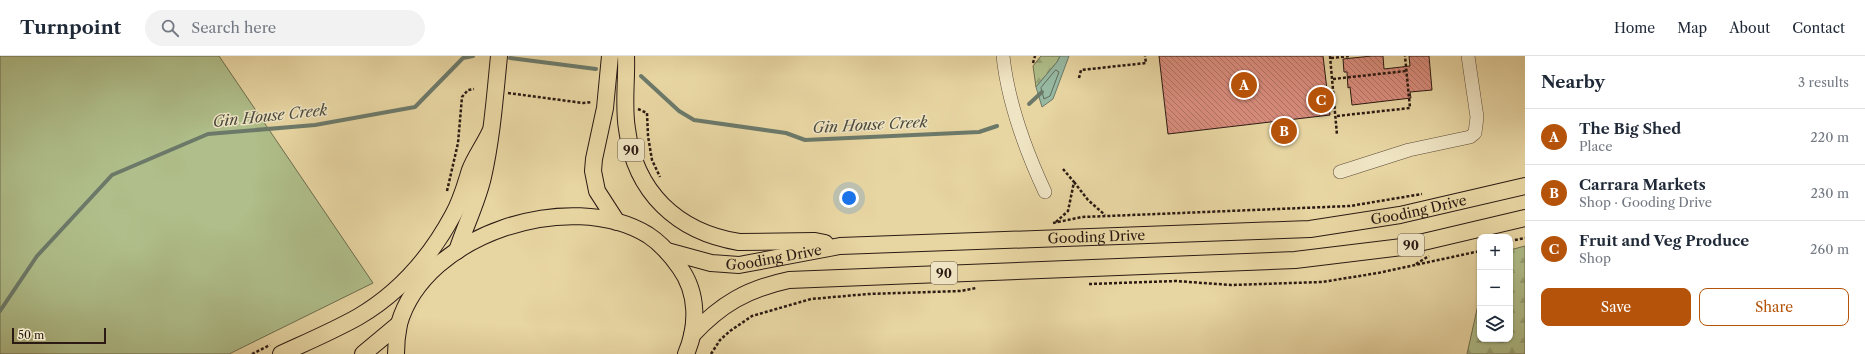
<!DOCTYPE html>
<html lang="en">
<head>
<meta charset="utf-8">
<style>
	body { margin:0; font-family:"Libre Caslon Text",serif; background:#f2f2f3; color:#1f2937 }
	.controls { position:absolute; right:12px; bottom:12px; display:grid; overflow:hidden; border-radius:8px; box-shadow:0 1px 3px #0004 }
	.controls button { width:36px; height:36px; display:grid; place-items:center; padding:0; border:0; border-bottom:1px solid #e0e1e3; background:#fff; color:#1f2937; font:20px sans-serif }
	.scale { position:absolute; left:12px; bottom:10px; width:94px; box-sizing:border-box; padding-left:4px; border:2px solid #2b1a13; border-top:0; font-size:11px; line-height:14px; white-space:nowrap; color:#2b1a13; -webkit-text-stroke:3px #efe4c3; paint-order:stroke }
	.you { position:absolute; left:849px; top:142px; width:14px; height:14px; margin:-10px; border:3px solid #fff; border-radius:50%; background:#1a73e8; box-shadow:0 0 0 6px #1a73e833 }
	.badge { display:grid; place-items:center; width:26px; height:26px; border-radius:50%; background:#b45309; color:#fff; font-size:13px; font-weight:700 }
	.pin { position:absolute; translate:-50% -50%; border:2px solid #fff; box-shadow:0 1px 4px #0006 }
	.list { margin:0; padding:0; list-style:none }
	h2 { display:flex; justify-content:space-between; align-items:center; height:52px; margin:0; padding:0 16px; font-size:17px }
	h2 small { font-size:13px; font-weight:400; color:#747a83 }
	.list li { display:grid; grid-template-columns:26px 1fr auto; gap:12px; align-items:center; box-sizing:border-box; height:56px; padding:0 16px; border-top:1px solid #e0e1e3 }
	.list b { display:block; font-size:15px; white-space:nowrap }
	.list p { margin:0; font-size:13px; white-space:nowrap; color:#747a83 }
	.list em { font-size:13px; font-style:normal; color:#747a83 }
	.actions { display:flex; gap:8px; padding:12px 16px }
	.actions a { flex:1; padding:9px 0; border:1px solid #b45309; border-radius:8px; text-align:center; font-size:14px; color:#b45309 }
	.actions .main { background:#b45309; color:#fff }
	.icon { flex:none; width:22px; height:22px; fill:none; stroke:currentColor; stroke-width:2; stroke-linecap:round; stroke-linejoin:round }
	.map { position:relative; flex:none; width:1525px; height:298px; overflow:hidden }
	header { display:flex; align-items:center; gap:24px; box-sizing:border-box; height:56px; padding:0 20px; background:#fff; border-bottom:1px solid #e0e1e3 }
	header strong { font-size:19px }
	nav { display:flex; gap:22px; margin-inline-start:auto; font-size:14px }
	.search { width:280px; height:36px; background:#f2f2f3; display:flex; align-items:center; gap:10px; box-sizing:border-box; padding:0 14px; border-radius:22px; color:#747a83; font-size:15px }
	main { display:flex }
	aside { flex:1; background:#fff }
	.map>svg:first-child { display:block }
	.grass { fill:#afbe8a; stroke:#6d6c4e }
	.forest { fill:url(#forest-firs); stroke:#6d6c4e }
	.water { fill:#97b9a2; stroke:#6c7969 }
	.lines { fill:none; stroke-linecap:round; stroke-linejoin:round }
	.shore { stroke:#616a5a; stroke-width:1 }
	.stream { stroke:#6c7969; stroke-width:4 }
	.building { fill:url(#building-back-hatch); stroke:#2b1a13 }
	.minor-casing { stroke:#5a4937; stroke-width:14 }
	.major-casing { stroke:#2b1a13; stroke-width:18 }
	.path { stroke:#2b1a13; stroke-width:2.5; stroke-dasharray:3 2; stroke-linecap:butt }
	.minor { stroke:#efe4c3; stroke-width:13 }
	.major { stroke:#e7d5a2; stroke-width:16 }
	.labels { text-anchor:middle; stroke-width:3; stroke-linejoin:round; paint-order:stroke }
	.shield { fill:#efe4c3; stroke:#665748; stroke-width:1 }
	.shield-label { font-size:13px; font-weight:bold; fill:#2b1a13 }
	.street-label { font-size:14px; fill:#2b1a13; stroke:#efe4c3 }
	.water-label { font-size:15px; font-style:italic; fill:#4b4a3e; stroke:#efe4c3 }
</style>
</head>
<body>
<header>
<strong>Turnpoint</strong>
<div class="search"><svg class="icon" aria-label="search" viewBox="0 0 24 24"><circle cx="10" cy="10" r="6"/><path d="M15 15l6 6"/></svg>Search here</div>
<nav><a>Home</a><a>Map</a><a>About</a><a>Contact</a></nav>
</header>
<main>
<div class="map">
<svg width="1525" height="298" viewBox="0 0 1525 298">
	<defs>
		<pattern id="forest-firs" width="22" height="20" patternUnits="userSpaceOnUse"><rect width="22" height="20" fill="#afbe8a"/><path d="M5 1l3.5 6h-7zM16 11l3.5 6h-7z" fill="#97a376"/></pattern>
		<pattern id="building-back-hatch" width="6" height="6" patternUnits="userSpaceOnUse"><rect width="6" height="6" fill="#d98d7d"/><path d="M-1 5l2 2M0 0l6 6M5-1l2 2" fill="none" stroke="#b07265"/></pattern>
	</defs>
	<rect width="100%" height="100%" fill="#e7d5a2"/>
	<filter id="stains"><feTurbulence type="fractalNoise" baseFrequency=".005" numOctaves="4"/><feColorMatrix values="0 0 0 0 .2 0 0 0 0 .09 0 0 0 0 .02 0 0 0 .5 -.17"/></filter>
	<radialGradient id="worn" r=".72"><stop offset=".6" stop-color="#630" stop-opacity="0"/><stop offset="1" stop-color="#630" stop-opacity=".3"/></radialGradient>
	<polygon class="grass" points="0,0 219,0 373,227 229,298 0,298"/>
	<g class="forest">
		<polygon points="1041,0 1060,0 1057,6 1036,31 1033,10"/>
		<polygon points="1525,190 1525,298 1467,298 1480,240 1480,283 1510,283 1510,194"/>
	</g>
	<polygon class="water" points="1060,0 1069,0 1053,43 1042,51 1036,31 1057,6"/>
	<g class="lines">
		<polygon class="shore" points="1056,14 1059,16 1050,40 1044,43 1041,32"/>
		<g class="stream">
			<polyline points="510,2 596,13"/>
			<polyline points="641,20 679,55 694,64 786,77 805,84 979,76 997,70"/>
			<polyline points="1029,48 1042,36"/>
			<polyline points="0,255 37,200 112,119 208,78 315,69 415,51 463,2 473,0"/>
		</g>
	</g>
	<g class="building">
		<polygon points="1159,0 1323,0 1330,59 1168,78"/>
		<polygon points="1372,0 1383,0 1384,13 1410,10 1409,0 1429,0 1432,34 1410,36 1411,42 1352,49 1350,31 1348,32 1347,16 1344,16 1343,3"/>
	</g>
	<g class="lines">
		<g class="minor-casing">
			<g id="minor">
				<path d="M 1003,0 C 1008,47 1025,93 1045,136"/>
				<polyline points="1340,116 1409,94 1470,81 1475,77 1477,61 1468,0"/>
			</g>
		</g>
		<g class="major-casing">
			<g id="major">
				<polyline points="610,0 605,52 594,103 593,115 597,135 617,166"/>
				<path d="M 626,0 C 627,24 623,49 627,73 C 635,136 677,176 739,186 L 815,185 L 825,187"/>
				<path d="M 457,195 C 465,170 477,147 483,121 C 492,81 495,40 499,0"/>
				<path id="s1" d="M 667,195 L 711,207 L 739,209 L 840,190 L 1310,173 L 1400,159 L 1525,130"/>
				<path d="M 692,279 C 721,248 747,233 789,224 L 1295,204 L 1402,191 L 1525,162"/>
				<path d="M 281,298 C 307,286 333,275 358,261 C 399,237 431,200 453,159 C 461,145 465,130 470,114 C 475,101 484,89 490,76"/>
				<polyline points="363,298 399,268"/>
				<path d="M 396,298 C 396,288 397,278 399,268 C 425,177 571,132 648,179 C 662,188 671,199 680,212 C 698,237 698,270 686,298"/>
			</g>
		</g>
		<g class="path">
			<polyline points="1330,0 1337,79"/>
			<polyline points="1331,2 1350,0"/>
			<polyline points="1033,7 1035,0"/>
			<polyline points="1079,22 1081,14 1146,7 1145,0"/>
			<polyline points="1333,23 1406,15"/>
			<polyline points="508,37 583,47 592,46"/>
			<polyline points="638,53 647,57 648,80 652,104 660,121"/>
			<polyline points="1337,60 1410,52 1405,0"/>
			<polyline points="1074,126 1088,144 1105,159"/>
			<polyline points="447,135 458,87 462,41 468,34 474,33"/>
			<polyline points="1056,166 1068,155 1074,126 1063,113"/>
			<polyline points="1053,167 1082,161 1108,160 1350,150 1422,138"/>
			<polyline points="1510,185 1525,182"/>
			<polyline points="1416,208 1429,200"/>
			<polyline points="1089,228 1176,225 1231,229 1322,226 1378,217 1480,195"/>
			<polyline points="252,298 270,289"/>
			<polyline points="711,298 720,284 730,275 752,260 811,243 868,238 961,235 976,232"/>
		</g>
		<use href="#minor" class="minor"/>
		<use href="#major" class="major"/>
	</g>
	<g class="labels">
		<g class="shield">
			<rect x="618" y="83" width="26" height="22" rx="3"/>
			<rect x="1398" y="178" width="26" height="22" rx="3"/>
			<rect x="931" y="206" width="26" height="22" rx="3"/>
		</g>
		<g class="shield-label">
			<text x="631" y="99">90</text>
			<text x="1411" y="194">90</text>
			<text x="944" y="222">90</text>
		</g>
		<g class="street-label">
			<text dy="5" stroke="none"><textPath href="#s1" startOffset="757">Gooding Drive</textPath></text>
			<text dy="5" stroke="none"><textPath href="#s1" startOffset="433">Gooding Drive</textPath></text>
			<text dy="5" stroke="none"><textPath href="#s1" startOffset="109">Gooding Drive</textPath></text>
		</g>
		<g class="water-label">
			<text transform="translate(270 60) rotate(-6)" y="5">Gin House Creek</text>
			<text transform="translate(870 69) rotate(-3)" y="5">Gin House Creek</text>
		</g>
	</g>
	<rect width="100%" height="100%" filter="url(#stains)"/>
	<rect width="100%" height="100%" fill="url(#worn)"/>
</svg>
<div class="controls">
<button>+</button>
<button>−</button>
<button><svg class="icon" aria-label="layers" viewBox="0 0 24 24"><path d="M12 4l9 5-9 5-9-5zM3 14l9 5 9-5"/></svg></button>
</div>
<div class="scale">50 m</div>
<div class="you"></div>
<div class="pin badge" style="left:1244px;top:29px">A</div>
<div class="pin badge" style="left:1284px;top:75px">B</div>
<div class="pin badge" style="left:1321px;top:44px">C</div>
</div>
<aside>
<h2>Nearby<small>3 results</small></h2>
<ul class="list">
<li><span class="badge">A</span><div><b>The Big Shed</b><p>Place</p></div><em>220 m</em></li>
<li><span class="badge">B</span><div><b>Carrara Markets</b><p>Shop · Gooding Drive</p></div><em>230 m</em></li>
<li><span class="badge">C</span><div><b>Fruit and Veg Produce</b><p>Shop</p></div><em>260 m</em></li>
</ul>
<div class="actions"><a class="main">Save</a><a>Share</a></div>
</aside>
</main>
</body>
</html>
